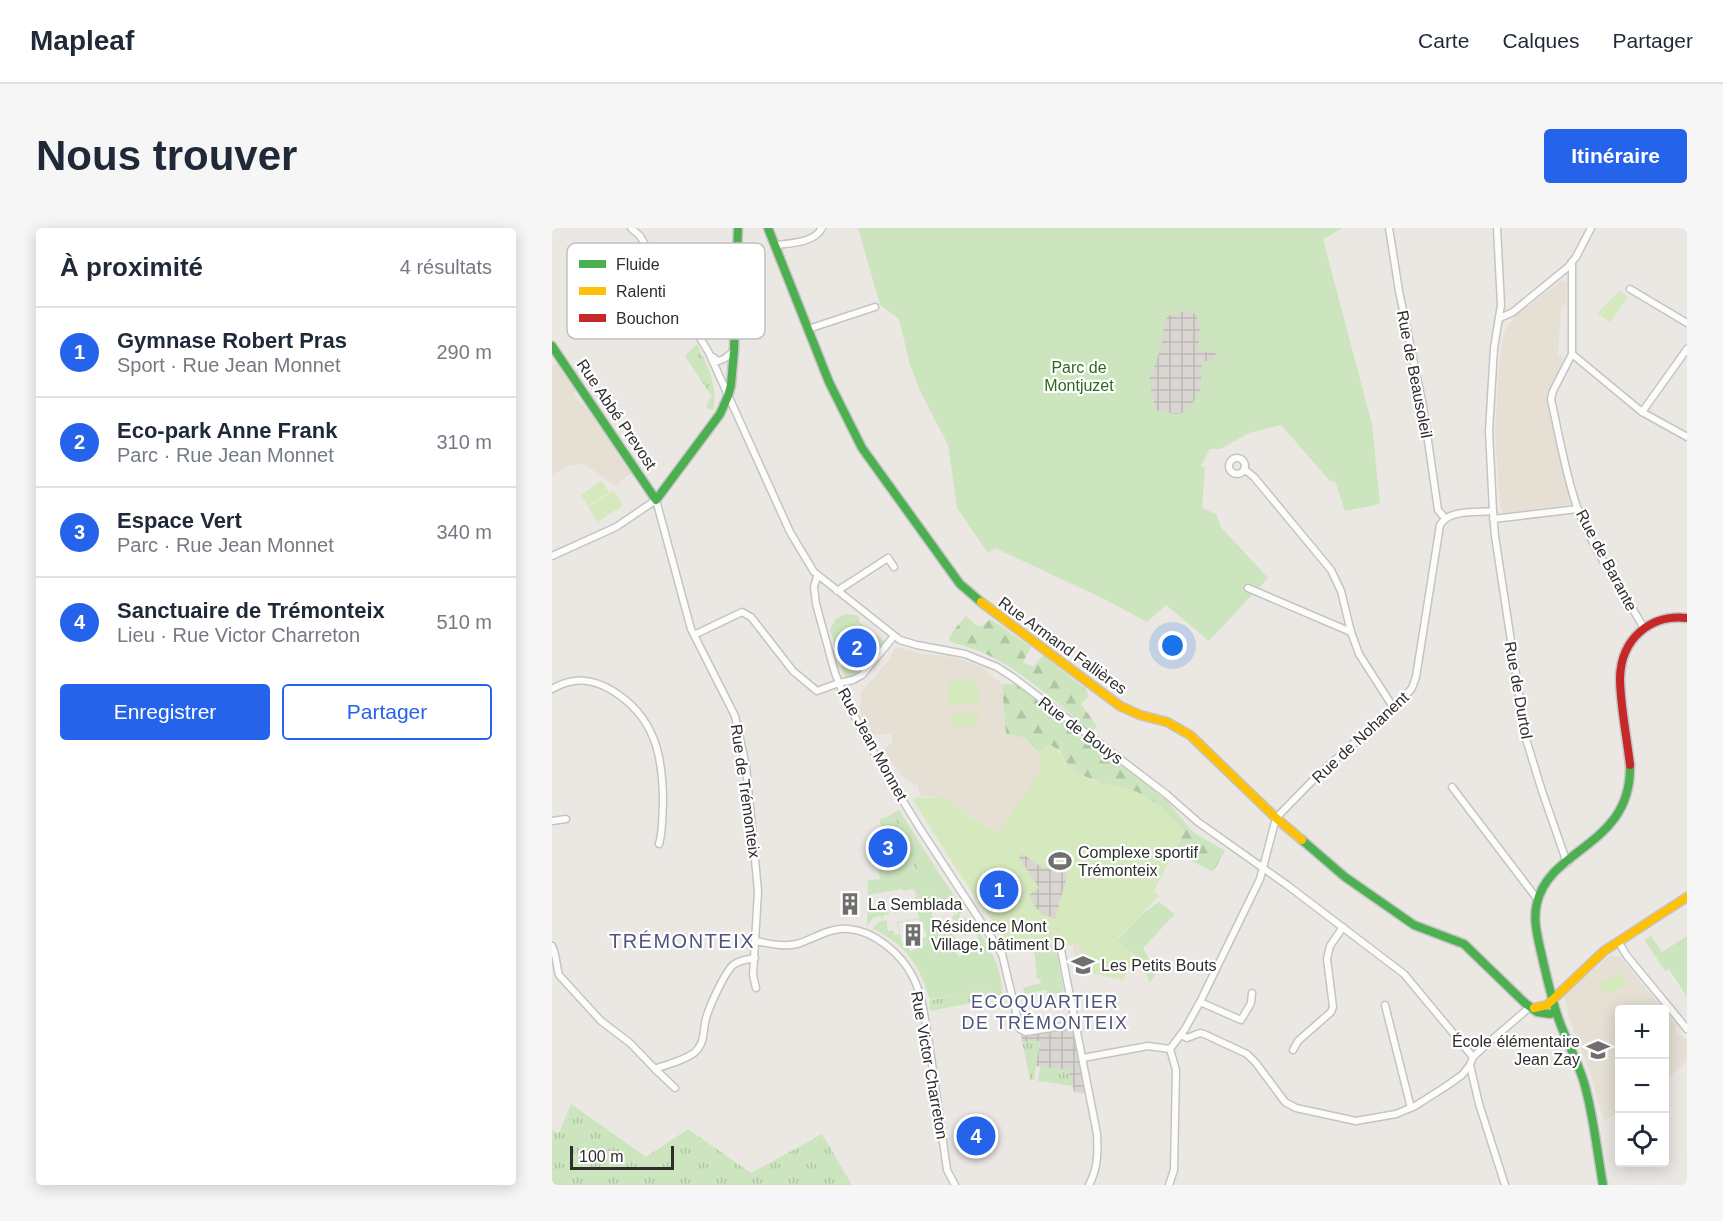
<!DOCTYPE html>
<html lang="fr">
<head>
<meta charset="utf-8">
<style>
	body { margin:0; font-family:Arial,sans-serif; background:#f6f6f7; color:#1f2937 }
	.controls { position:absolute; right:18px; bottom:18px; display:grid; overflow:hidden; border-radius:6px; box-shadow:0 3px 15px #0003 }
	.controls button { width:54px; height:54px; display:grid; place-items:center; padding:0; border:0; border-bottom:2px solid #e0e1e3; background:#fff; color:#1f2937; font:30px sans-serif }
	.scale { position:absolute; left:18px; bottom:15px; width:104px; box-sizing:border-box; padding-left:6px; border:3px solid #2e2e2e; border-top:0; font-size:16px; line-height:21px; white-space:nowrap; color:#2e2e2e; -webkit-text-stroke:4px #fff; paint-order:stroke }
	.you { position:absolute; left:621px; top:418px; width:21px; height:21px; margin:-15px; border:4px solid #fff; border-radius:50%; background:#1a73e8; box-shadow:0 0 0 9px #1a73e833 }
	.badge { display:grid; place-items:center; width:39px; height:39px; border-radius:50%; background:#2563eb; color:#fff; font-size:20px; font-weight:700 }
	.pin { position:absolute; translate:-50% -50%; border:3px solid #fff; box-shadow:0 2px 6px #0006 }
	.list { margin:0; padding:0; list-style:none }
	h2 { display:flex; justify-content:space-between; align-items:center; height:78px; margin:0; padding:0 24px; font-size:26px }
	h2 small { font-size:20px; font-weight:400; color:#747a83 }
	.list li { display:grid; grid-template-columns:39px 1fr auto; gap:18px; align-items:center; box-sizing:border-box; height:90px; padding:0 24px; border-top:2px solid #e0e1e3 }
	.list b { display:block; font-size:22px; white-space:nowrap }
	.list p { margin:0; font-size:20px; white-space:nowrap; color:#747a83 }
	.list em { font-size:20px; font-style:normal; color:#747a83 }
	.actions { display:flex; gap:12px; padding:18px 24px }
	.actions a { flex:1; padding:14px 0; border:2px solid #2563eb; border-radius:6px; text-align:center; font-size:21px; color:#2563eb }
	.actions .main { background:#2563eb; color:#fff }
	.icon { flex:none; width:33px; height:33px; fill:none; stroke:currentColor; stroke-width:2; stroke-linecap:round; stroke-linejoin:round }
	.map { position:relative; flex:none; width:1135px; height:957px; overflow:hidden; border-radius:6px }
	header { display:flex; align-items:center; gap:36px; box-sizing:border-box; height:84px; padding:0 30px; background:#fff; border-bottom:2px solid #e0e1e3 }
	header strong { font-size:28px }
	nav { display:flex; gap:33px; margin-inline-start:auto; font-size:21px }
	.intro { display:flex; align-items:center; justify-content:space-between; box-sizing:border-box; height:144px; padding:0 36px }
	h1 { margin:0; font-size:42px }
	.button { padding:15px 27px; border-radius:6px; background:#2563eb; color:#fff; font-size:21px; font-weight:700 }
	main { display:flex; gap:36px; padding:0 36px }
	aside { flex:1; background:#fff; border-radius:6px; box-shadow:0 3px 15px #0003 }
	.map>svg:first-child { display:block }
	.education { fill:#e5e0d3 }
	.grass { fill:url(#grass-tufts) }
	.forest { fill:url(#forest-firs) }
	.park { fill:#cce5bf; fill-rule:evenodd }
	.pitch { fill:#d6e8bd }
	.plaza { fill:url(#plaza-grid) }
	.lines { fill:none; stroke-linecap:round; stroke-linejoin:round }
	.street-casing { stroke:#c5c4c4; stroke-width:9 }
	.fast-casing { stroke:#c5c4c4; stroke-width:11 }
	.slow-casing { stroke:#c5c4c4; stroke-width:11 }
	.jam-casing { stroke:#c5c4c4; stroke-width:11 }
	.street { stroke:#fcfcfb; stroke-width:6 }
	.fast { stroke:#4caf50; stroke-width:8 }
	.slow { stroke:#ffc107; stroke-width:8 }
	.jam { stroke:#c62828; stroke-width:8 }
	.labels { text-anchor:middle; stroke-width:4.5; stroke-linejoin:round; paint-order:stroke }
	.park-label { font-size:16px; fill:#2a6a1f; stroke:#fff }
	.street-label { font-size:16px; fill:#2e2e2e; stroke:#fff }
	.poi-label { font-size:16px; fill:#2e2e2e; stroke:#fff; text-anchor:start }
	.neighbourhood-label { font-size:18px; letter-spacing:1.5px; fill:#4f557d; stroke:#fff }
	.quarter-label { font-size:20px; letter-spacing:1.5px; fill:#4f557d; stroke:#fff }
	.key { fill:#fff; stroke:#c0c0c0; stroke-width:1.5 }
	.key-label { font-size:16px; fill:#2e2e2e }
</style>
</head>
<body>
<header>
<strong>Mapleaf</strong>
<nav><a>Carte</a><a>Calques</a><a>Partager</a></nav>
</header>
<div class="intro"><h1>Nous trouver</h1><a class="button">Itinéraire</a></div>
<main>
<aside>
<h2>À proximité<small>4 résultats</small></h2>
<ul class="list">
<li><span class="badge">1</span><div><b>Gymnase Robert Pras</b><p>Sport · Rue Jean Monnet</p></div><em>290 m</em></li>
<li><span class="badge">2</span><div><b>Eco-park Anne Frank</b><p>Parc · Rue Jean Monnet</p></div><em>310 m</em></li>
<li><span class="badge">3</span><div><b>Espace Vert</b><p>Parc · Rue Jean Monnet</p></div><em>340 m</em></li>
<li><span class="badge">4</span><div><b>Sanctuaire de Trémonteix</b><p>Lieu · Rue Victor Charreton</p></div><em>510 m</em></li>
</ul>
<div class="actions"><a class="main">Enregistrer</a><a>Partager</a></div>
</aside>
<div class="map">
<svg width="1135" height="957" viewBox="0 0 1135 957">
	<defs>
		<pattern id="grass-tufts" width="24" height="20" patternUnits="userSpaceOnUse" patternTransform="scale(1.5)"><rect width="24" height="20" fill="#cce5bf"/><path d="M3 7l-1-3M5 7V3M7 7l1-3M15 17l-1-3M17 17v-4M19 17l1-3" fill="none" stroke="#b0c5a4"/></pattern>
		<pattern id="forest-firs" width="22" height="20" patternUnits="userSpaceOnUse" patternTransform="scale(1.5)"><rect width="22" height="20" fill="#cce5bf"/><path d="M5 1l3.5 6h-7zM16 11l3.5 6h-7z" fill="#b0c5a4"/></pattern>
		<pattern id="plaza-grid" width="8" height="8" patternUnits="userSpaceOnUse" patternTransform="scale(1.5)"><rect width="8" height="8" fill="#d9d6d2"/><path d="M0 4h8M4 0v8" fill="none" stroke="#bbb8b5"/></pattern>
	</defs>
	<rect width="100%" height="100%" fill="#ebe8e4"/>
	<g class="education">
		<polygon points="1009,53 1015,55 1014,79 1011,77 1009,81 1006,126 1010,128 1010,136 995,168 995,173 1020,274 1017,277 951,285 948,277 943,204 948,128 953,102 963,88"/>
		<polygon points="6,134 25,162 21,167 37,183 39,182 81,244 68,253 64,258 32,236 17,237 0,247 0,138"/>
		<polygon points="344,419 369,426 394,428 421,435 430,439 450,456 454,506 473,510 490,532 485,547 447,604 419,590 394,570 368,568 366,557 363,557 347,545 333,523 333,519 340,516 339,506 320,507 315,498 306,480 309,476 308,465 337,432"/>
		<polygon points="527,716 536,728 542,746 524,749 521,717"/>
		<polygon points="1058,727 1068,729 1111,781 1068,782 1067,883 1052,894 1039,847 1016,787 1015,777 1012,768"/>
		<polygon points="1112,783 1125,798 1124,804 1135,811 1135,833 1113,853"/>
	</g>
	<g class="grass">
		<path d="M 145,116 C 155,138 167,157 161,182 L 155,180 L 154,178 L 157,175 L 156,172 L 160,169 L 133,128 Z"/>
		<polygon points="347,582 386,644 328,651 324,608 326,598 329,602 331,601 328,595 329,590 333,590"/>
		<polygon points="450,759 450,769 378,783 377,773 410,765"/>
		<polygon points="470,813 488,813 482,852 478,852"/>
		<polygon points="488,838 518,842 521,858 486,853"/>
		<polygon points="19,876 94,929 136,901 199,945 270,906 300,957 0,957 0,902 7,905"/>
	</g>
	<g class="forest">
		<path d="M 414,388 L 424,397 L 430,398 L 438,391 L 479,419 L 471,434 L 481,439 L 491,427 L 535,462 L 536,469 L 529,476 L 545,498 L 540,504 C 505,476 469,440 427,423 C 417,419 406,416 396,413 L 401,403 Z"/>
		<polygon points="450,456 464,456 478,465 526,508 587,550 616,574 641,604 673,623 661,644 622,624 632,603 546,553 526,546 514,534 508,523 498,517 485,524 473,510 454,506"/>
	</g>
	<g class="park">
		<polygon points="306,0 791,0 771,11 820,196 828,276 793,283 783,253 779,254 729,197 697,205 668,221 658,221 649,238 653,240 650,280 664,286 669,299 716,350 657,413 614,377 595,394 554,372 443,320 436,325 405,280 396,217 369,165 358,137 347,91 328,77"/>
		<polygon points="293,386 304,387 307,389 307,394 332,413 302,447 293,450 278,401 284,391"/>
		<path d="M 347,582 L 386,644 L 413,683 L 407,687 L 409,690 L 413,689 L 416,694 L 413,696 L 416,701 L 423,698 C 436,717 448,735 450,759 L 409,765 L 378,772 C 368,738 354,716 321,701 L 325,695 L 330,693 L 329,688 L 321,690 L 315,698 L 316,652 L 328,651 L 324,608 L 326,598 L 329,602 L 331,601 L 328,595 L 329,590 L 333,590 ZM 343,588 L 351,601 L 355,600 L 374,631 L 364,637 L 367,642 L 363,644 L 334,598 L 339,595 L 337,591 ZM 350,661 L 351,663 L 362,661 L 365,669 L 363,669 L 363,676 L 317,681 L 316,667 ZM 398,672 L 409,683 L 400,689 L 402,692 L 404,692 L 413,708 L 422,702 L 428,714 L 416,723 L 417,725 L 414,727 L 412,726 L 407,729 L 398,715 L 400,712 L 404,711 L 393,696 L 391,699 L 389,697 L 387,698 L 379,685 L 383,682 L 382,680 ZM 364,678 L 367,690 L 345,694 L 347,707 L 342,707 L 341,702 L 336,703 L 335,692 L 331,693 L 330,688 L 337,686 L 336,681 L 341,680 L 342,685 L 345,685 L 345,680 L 353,679 L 354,683 L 355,679 ZM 367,691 L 368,694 L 370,694 L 375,709 L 364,711 L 365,721 L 357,723 L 356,714 L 355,716 L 350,715 L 346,695 Z"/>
		<polygon points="607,674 623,686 591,720 604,745 598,755 586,730 564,713 590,686"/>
		<polygon points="1099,708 1110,724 1135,708 1135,769 1117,741 1113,743 1094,714 1093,711"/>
		<polygon points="503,716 512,764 496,767 494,762 472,766 471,760 489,755 488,751 485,751 482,720"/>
	</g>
	<g class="pitch">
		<polygon points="1067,63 1076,69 1058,94 1045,85"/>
		<polygon points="49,253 57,264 36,278 29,267"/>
		<polygon points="61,263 71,277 46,294 36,279"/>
		<polygon points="425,451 427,475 397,478 395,454"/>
		<polygon points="426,484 427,497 400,499 399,486"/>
		<path d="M 498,517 C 512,525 513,538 527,546 C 542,555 560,556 577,561 C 600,568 617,585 632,603 L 602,663 L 607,668 L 564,712 L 583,729 L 571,752 L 542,746 L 536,728 L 527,716 L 504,720 L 503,715 L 460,722 L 405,642 L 361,572 L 368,568 L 371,570 L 392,569 L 419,590 L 447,604 L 485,547 L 490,532 L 485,524 Z"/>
		<polygon points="1070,745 1075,758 1052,766 1047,754"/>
	</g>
	<g class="plaza">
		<polygon points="633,83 644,86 648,98 646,120 651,125 660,122 665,127 661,133 653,133 650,135 648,162 639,178 630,185 625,186 604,183 597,154 609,119 613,92 616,88"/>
		<polygon points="471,626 488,638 516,645 503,690 491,687 482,677 477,667 487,660 467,629"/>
		<polygon points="524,796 537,866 522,864 517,842 484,838 488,813 470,813 468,801 474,804"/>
	</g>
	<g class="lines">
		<g class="street-casing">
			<g id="street">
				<polyline points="79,0 88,8 157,125 238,304 262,344 276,355 348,412 365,417 413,426 445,439 462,450 614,566 646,594 735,657 852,746 921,829"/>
				<polyline points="837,0 847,63 871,178 886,282 893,290"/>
				<path d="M 224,17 C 239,15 262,15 270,0"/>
				<polyline points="1020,34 1020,126 1090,184 1135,209"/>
				<polyline points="1078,61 1135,95"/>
				<polyline points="948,90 961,84 1016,39 1024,29 1039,0"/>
				<polyline points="256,101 323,79"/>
				<path d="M 1020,126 L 1001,163 L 999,171 C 1007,207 1013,244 1025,279 C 1041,322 1069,361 1092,400"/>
				<polyline points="161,129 166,133 172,131 182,123"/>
				<polyline points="1090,184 1135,121"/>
				<circle cx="685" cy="238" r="8"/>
				<polyline points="692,241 702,249 779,342 789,363 799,404 807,426 841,479"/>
				<polyline points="941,283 943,308 974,511 990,563 1015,635"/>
				<polyline points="941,291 1026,281"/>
				<polyline points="0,328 64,299 104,272 139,401 183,488 194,538 206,663 201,747 204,760"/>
				<polyline points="265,349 262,359 264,376 283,445 293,470 323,527 367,599 450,726 468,801 474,804 524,796"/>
				<polyline points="696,360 799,404"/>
				<polyline points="285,363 336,330 342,339"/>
				<polyline points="142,407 190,384 199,389 241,443 265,463 287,455 301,452 310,447 342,408"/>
				<path d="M 0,461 C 21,449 40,450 61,463 C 103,489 111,528 111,575 C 110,589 111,603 107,616"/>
				<polyline points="900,559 986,672"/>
				<polyline points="0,593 14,591"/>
				<path d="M 204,713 C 218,716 232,719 245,716 C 262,711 278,699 297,701 C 323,703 350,727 361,749 C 371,769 373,793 377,815 C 383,858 389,900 395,942 L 403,957"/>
				<polyline points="1066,713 1075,728 1135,801"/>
				<path d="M 0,718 C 5,728 4,737 7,747 L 49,793 L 78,815 L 103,841 C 116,836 131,833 142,825 C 152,817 151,806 153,795 C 155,782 172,746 181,737 C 187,732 196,731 203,730"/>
				<path d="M 509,722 L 545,906 C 546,925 546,940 537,957"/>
				<polyline points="648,774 689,792 699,775 700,765"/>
				<polyline points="833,777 859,880"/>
				<polyline points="629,807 635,810 648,805 652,806 695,826 704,835 733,874 744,880 804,893 844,886 863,878 893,859 910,847 918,837 921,829 936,815 978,779"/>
				<path d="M 618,821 L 633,801 L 648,774 L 708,651 L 724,590 L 765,548 L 849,473 L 860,460 L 864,449 L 888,297 C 897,281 924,285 941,283 L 937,203 L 942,120 L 949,77 L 945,0"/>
				<polyline points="741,822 746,813 779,784 781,779 775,731 778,718 791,699"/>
				<polyline points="531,830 596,818 618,821"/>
				<polyline points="918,837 927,876 953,957"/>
				<polyline points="103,841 123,860"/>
				<polyline points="617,957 622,942 624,842 618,821"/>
			</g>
		</g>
		<g class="fast-casing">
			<g id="fast">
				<polyline points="216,0 277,154 310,220 408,356 429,374"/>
				<polyline points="0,118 104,272 168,186 176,168 179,157 182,123 186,0"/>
				<polyline points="750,612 793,649 862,697 912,716 973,775 985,784 998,786 1004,784"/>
				<path d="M 1051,957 C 1045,924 1042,891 1033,858 C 1027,836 1016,816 1008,795 C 999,771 994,745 988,720 C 985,706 981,690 985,675 C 998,619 1080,618 1078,537"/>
			</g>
		</g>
		<g class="slow-casing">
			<g id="slow">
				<polyline points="429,374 568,478 588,487 615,494 638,507 724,590 750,612"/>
				<polyline points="982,780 995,777 1052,723 1135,669"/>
			</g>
		</g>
		<g class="jam-casing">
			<path id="jam" d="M 1078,537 C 1075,510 1068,476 1068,450 C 1069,411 1098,386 1135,390"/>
		</g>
		<use href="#street" class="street"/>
		<use href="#fast" class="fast"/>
		<use href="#slow" class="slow"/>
		<use href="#jam" class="jam"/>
	</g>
	<defs>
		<g id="stadium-bare" transform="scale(1.8)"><path d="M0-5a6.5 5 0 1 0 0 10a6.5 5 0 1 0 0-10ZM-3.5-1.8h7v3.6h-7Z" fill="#706f6e" stroke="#fff" stroke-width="2.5" paint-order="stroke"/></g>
		<g id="building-bare" transform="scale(1.8)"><path d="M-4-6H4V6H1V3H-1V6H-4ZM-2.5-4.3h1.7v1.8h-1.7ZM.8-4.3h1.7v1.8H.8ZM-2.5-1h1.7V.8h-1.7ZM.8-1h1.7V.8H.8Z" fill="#706f6e" stroke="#fff" stroke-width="2.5" paint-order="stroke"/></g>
		<g id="school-bare" transform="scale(1.8)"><path d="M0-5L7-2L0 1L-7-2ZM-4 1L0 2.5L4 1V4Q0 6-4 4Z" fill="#706f6e" stroke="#fff" stroke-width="2.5" paint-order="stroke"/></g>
	</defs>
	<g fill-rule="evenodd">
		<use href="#stadium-bare" x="508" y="633"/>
		<use href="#building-bare" x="298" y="676"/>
		<use href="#building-bare" x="361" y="707"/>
		<use href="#school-bare" x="531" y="737"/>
		<use href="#school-bare" x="1046" y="822"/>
	</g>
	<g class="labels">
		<g class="park-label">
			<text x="527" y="145">Parc de<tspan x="527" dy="18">Montjuzet</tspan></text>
		</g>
		<g class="street-label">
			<text transform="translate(863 146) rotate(79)" y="6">Rue de Beausoleil</text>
			<text transform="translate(65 186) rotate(56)" y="6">Rue Abbé Prevost</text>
			<text transform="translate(1055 332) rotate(62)" y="6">Rue de Barante</text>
			<text transform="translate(511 417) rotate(36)" y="6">Rue Armand Fallières</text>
			<text transform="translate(967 462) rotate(80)" y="6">Rue de Durtol</text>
			<text transform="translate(529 502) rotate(37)" y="6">Rue de Bouys</text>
			<text transform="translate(808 509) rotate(-43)" y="6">Rue de Nohanent</text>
			<text transform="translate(321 516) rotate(61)" y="6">Rue Jean Monnet</text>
			<text transform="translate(194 563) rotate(82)" y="6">Rue de Trémonteix</text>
			<text transform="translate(378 837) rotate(80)" y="6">Rue Victor Charreton</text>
		</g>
		<g class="poi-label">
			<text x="526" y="630">Complexe sportif<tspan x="526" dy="18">Trémonteix</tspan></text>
			<text x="316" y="682">La Semblada</text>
			<text x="379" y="704">Résidence Mont<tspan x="379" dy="18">Village, bâtiment D</tspan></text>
			<text x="549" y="743">Les Petits Bouts</text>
			<text x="1028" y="819" text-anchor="end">École élémentaire<tspan x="1028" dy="18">Jean Zay</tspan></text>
		</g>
		<g class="neighbourhood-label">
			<text x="493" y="780">ECOQUARTIER<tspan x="493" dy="21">DE TRÉMONTEIX</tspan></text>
		</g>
		<g class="quarter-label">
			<text x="130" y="720">TRÉMONTEIX</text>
		</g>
	</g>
	<rect x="15" y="15" width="198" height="96" rx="9" class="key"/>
	<rect x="27" y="32" width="27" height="8" fill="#4caf50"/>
	<rect x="27" y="59" width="27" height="8" fill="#ffc107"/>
	<rect x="27" y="86" width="27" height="8" fill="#c62828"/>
	<g class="key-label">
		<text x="64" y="42">Fluide</text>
		<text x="64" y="69">Ralenti</text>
		<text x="64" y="96">Bouchon</text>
	</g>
</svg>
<div class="controls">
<button>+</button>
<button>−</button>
<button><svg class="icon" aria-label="locate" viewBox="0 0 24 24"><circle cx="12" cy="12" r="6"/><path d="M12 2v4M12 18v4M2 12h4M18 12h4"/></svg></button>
</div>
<div class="scale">100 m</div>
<div class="you"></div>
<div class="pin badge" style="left:447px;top:662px">1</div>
<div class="pin badge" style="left:305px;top:420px">2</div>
<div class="pin badge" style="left:336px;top:620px">3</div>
<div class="pin badge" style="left:424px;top:908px">4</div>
</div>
</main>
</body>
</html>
